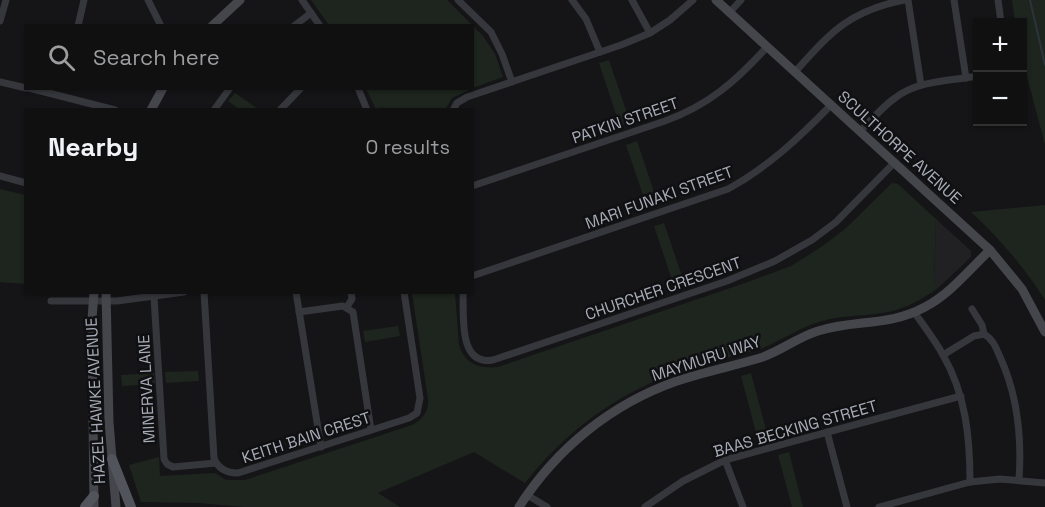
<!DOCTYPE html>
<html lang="en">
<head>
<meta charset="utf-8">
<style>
	body { margin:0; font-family:"Space Grotesk",sans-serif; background:#19191a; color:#f1f3f6 }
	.controls { position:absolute; right:18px; top:18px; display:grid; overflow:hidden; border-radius:0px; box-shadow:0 2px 4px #0004 }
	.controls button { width:54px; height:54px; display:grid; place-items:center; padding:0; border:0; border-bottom:2px solid #303031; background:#101011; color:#f1f3f6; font:30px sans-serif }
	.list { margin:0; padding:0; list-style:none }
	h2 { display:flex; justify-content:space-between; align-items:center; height:78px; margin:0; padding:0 24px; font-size:26px }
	h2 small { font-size:20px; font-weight:400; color:#9c9d9f }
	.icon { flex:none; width:33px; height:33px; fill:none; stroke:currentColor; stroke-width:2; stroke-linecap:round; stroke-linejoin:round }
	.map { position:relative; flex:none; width:1045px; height:507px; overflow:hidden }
	.search { position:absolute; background:#101011; box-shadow:0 2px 4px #0004; left:24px; top:24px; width:450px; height:66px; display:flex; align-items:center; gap:15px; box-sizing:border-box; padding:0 21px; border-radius:0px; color:#9c9d9f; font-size:22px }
	.panel { position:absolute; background:#101011; box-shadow:0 2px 4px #0004; left:24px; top:108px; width:450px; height:186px; border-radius:0px }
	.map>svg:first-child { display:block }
	.built { fill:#212124 }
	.green { fill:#1d251e }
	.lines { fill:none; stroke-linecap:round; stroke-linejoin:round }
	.stream { stroke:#2b343a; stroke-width:2 }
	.street { stroke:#36373c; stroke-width:7 }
	.secondary { stroke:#44464c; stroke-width:9 }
	.primary { stroke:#52545b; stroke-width:10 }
	.labels { text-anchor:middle; stroke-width:5; stroke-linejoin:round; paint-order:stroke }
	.street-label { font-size:16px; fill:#a7acb7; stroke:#101012 }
</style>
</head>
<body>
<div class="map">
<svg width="1045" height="507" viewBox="0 0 1045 507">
	<rect width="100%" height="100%" fill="#151517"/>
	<polygon class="built" points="936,219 971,251 971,257 938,288 934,282"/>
	<g class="green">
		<polygon points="311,0 447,0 483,36 495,54 503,77 473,88 472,26 329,25"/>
		<polygon points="1012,0 1045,0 1045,145 1023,61 1022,22 1015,22"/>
		<polygon points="609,60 630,122 620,126 599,63"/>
		<polygon points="366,89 471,89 452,98 445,110 384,110 383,107 376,109"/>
		<polygon points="235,93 258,109 239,109 228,101"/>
		<polygon points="637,141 658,204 647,207 626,145"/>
		<path d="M 892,183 L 898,184 L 936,219 L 934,282 L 938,288 C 920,301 899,312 876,314 C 858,316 840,316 822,321 C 800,327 781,341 760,349 C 734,357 707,362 681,371 C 617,393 566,431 525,483 L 474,452 L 378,493 L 400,507 L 244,507 L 199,503 L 141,502 L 129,465 L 159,457 L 160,476 L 215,473 L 226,480 L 245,480 L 412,425 C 423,419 429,412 428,399 L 412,293 L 455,293 L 459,345 C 465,364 479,369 498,367 L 745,283 L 791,266 L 821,247 L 845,229 Z"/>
		<polygon points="0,189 25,195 25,284 0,282"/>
		<path d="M 1045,205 L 1045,300 C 1024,267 1000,239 971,212 Z"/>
		<polygon points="664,223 685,285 675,289 654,226"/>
		<polygon points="398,326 400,336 365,342 363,331"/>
		<polygon points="198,371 199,381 166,383 165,372"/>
		<polygon points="154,373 155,384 122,386 121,375"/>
		<polygon points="751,373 768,437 758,440 741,376"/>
		<polygon points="789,452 803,507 792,507 778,455"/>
	</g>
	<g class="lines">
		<polyline class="stream" points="1030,0 1045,65"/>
		<g class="street">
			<polyline points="148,0 161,26"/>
			<polyline points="302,0 320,26"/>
			<polyline points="458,0 491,32 502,54 512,82"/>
			<polyline points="572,0 586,19 600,52"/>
			<polyline points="632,0 650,33"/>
			<polyline points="908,0 921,85"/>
			<polyline points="954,0 966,78"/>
			<polyline points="998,0 1001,22"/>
			<polyline points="730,12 741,0"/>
			<polyline points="0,21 6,0"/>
			<polyline points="78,26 84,0"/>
			<polyline points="294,26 311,13"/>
			<path d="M 795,72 C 831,32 849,11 904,0"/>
			<polyline points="0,82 26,88"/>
			<polyline points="29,88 115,110"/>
			<polyline points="358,88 367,110"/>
			<polyline points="214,110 230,88"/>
			<polyline points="280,110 301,88"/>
			<polyline points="453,110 457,103 467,97 621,45 650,33 670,20 693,0"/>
			<path d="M 860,131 C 872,120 882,107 895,98 C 918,80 950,81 978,76"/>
			<polyline points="0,176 26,183"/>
			<path d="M 472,186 L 665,121 C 709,105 736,81 767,47"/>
			<path d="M 472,276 L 728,189 C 768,167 799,138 831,105"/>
			<path d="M 204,292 L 214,458 C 218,469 226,473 238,473 L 409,418 L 417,413 L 420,398 L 404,292"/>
			<polyline points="296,292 321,447"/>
			<path d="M 463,292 C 464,316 458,366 493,360 L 727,281 L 775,261 L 812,240 L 836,222 L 895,162"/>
			<polyline points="154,297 164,459 167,464 173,467 216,463"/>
			<polyline points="51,301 117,301 184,292"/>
			<polyline points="347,307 352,299 351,292"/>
			<polyline points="972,309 982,325 984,334"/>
			<polyline points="299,312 343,306 353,312 371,430"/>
			<path d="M 914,312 C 924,326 935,340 943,355 C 966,395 970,438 970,482"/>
			<path d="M 943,355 L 974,336 L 984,334 C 993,339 996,348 1000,357 C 1018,396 1022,437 1019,480"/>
			<polyline points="827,432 847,507"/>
			<polyline points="725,460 743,507"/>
			<polyline points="527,495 547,507"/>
			<polyline points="645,507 683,481 725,460 961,396"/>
			<polyline points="879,507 970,482 1000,479 1045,483"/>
		</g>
		<g class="secondary">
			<polyline points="716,0 990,250 1022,289 1045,332"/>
			<polyline points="212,26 240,0"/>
			<polyline points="151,110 163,88"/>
			<polyline points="106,292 109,422 116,507"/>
			<polyline points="94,507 92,319 94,292"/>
			<path d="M 519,507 C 556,449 611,404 677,381 C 704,372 733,366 760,358 C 781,351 798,337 818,331 C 855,319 888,327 925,307 C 950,294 969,270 990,250"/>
		</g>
		<g class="primary">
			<polyline points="112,459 131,507"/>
			<polyline points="85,507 94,496"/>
		</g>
	</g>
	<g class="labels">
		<g class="street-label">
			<text transform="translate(625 120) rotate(-19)" y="6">PATKIN STREET</text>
			<text transform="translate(900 147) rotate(42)" y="6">SCULTHORPE AVENUE</text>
			<text transform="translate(659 197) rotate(-20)" y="6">MARI FUNAKI STREET</text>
			<text transform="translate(663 288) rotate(-19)" y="6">CHURCHER CRESCENT</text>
			<text transform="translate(706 358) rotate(-18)" y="6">MAYMURU WAY</text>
			<text transform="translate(146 389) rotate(-93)" y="6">MINERVA LANE</text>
			<text transform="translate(95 401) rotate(-93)" y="6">HAZEL HAWKE AVENUE</text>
			<text transform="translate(795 428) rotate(-16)" y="6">BAAS BECKING STREET</text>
			<text transform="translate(306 437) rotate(-18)" y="6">KEITH BAIN CREST</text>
		</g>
	</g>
</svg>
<div class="controls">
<button>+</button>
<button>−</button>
</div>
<div class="search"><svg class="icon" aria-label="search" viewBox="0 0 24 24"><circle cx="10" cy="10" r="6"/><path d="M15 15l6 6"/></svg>Search here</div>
<section class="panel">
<h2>Nearby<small>0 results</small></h2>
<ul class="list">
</ul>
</section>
</div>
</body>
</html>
